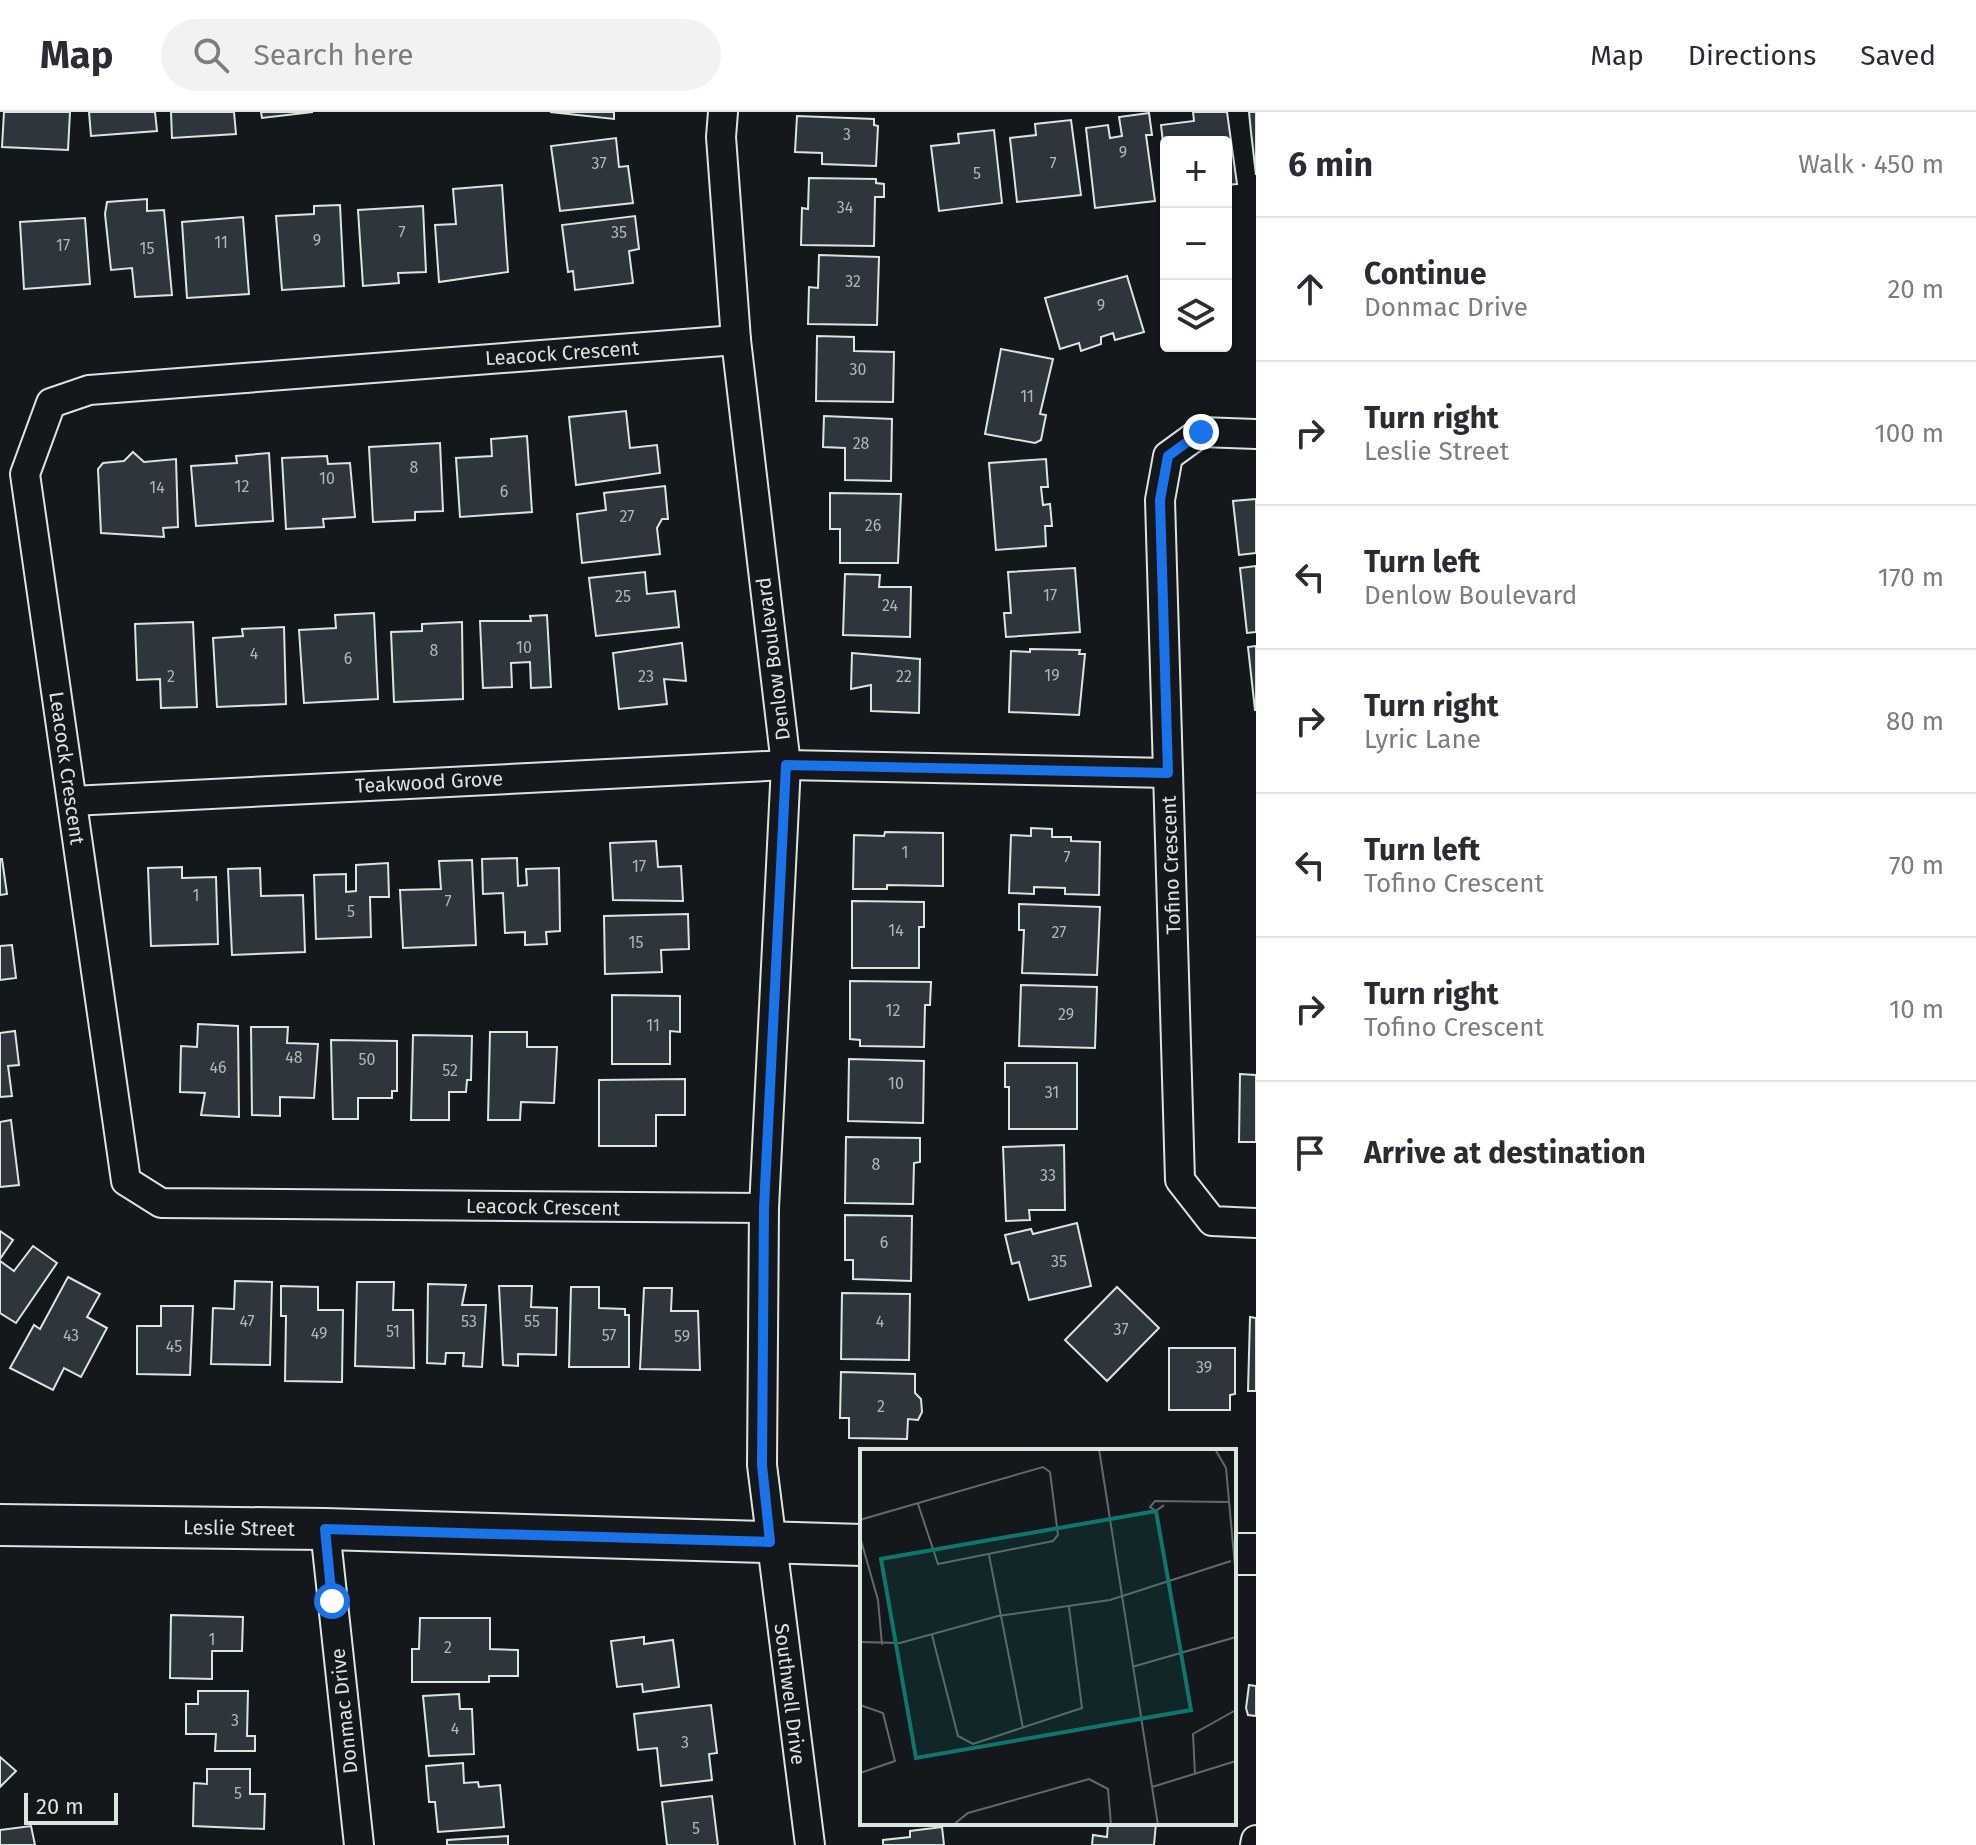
<!DOCTYPE html>
<html lang="en">
<head>
<meta charset="utf-8">
<style>
	body { margin:0; font-family:"Fira Sans",sans-serif; background:#f2f2f3; color:#2b2b33 }
	.controls { position:absolute; right:24px; top:24px; display:grid; overflow:hidden; border-radius:8px; box-shadow:0 2px 6px #0004 }
	.controls button { width:72px; height:72px; display:grid; place-items:center; padding:0; border:0; border-bottom:2px solid #e1e1e2; background:#fff; color:#2b2b33; font:40px sans-serif }
	.scale { position:absolute; left:24px; bottom:20px; width:94px; box-sizing:border-box; padding-left:8px; border:4px solid #d8e6dc; border-top:0; font-size:22px; line-height:28px; white-space:nowrap; color:#d8e6dc; -webkit-text-stroke:6px #14181c; paint-order:stroke }
	.stop { position:absolute; width:24px; height:24px; margin:-18px; border:6px solid #1a73e8; border-radius:50%; background:#fff }
	.stop.end { background:#1a73e8; border-color:#fff; box-shadow:0 2px 8px #0008 }
	.list { margin:0; padding:0; list-style:none }
	h2 { display:flex; justify-content:space-between; align-items:center; height:104px; margin:0; padding:0 32px; font-size:34px }
	h2 small { font-size:26px; font-weight:400; color:#7c7c81 }
	.list li { display:grid; grid-template-columns:52px 1fr auto; gap:24px; align-items:center; box-sizing:border-box; height:144px; padding:0 32px; border-top:2px solid #e1e1e2 }
	.list b { display:block; font-size:30px; white-space:nowrap }
	.list p { margin:0; font-size:26px; white-space:nowrap; color:#7c7c81 }
	.list em { font-size:26px; font-style:normal; color:#7c7c81 }
	.icon { flex:none; width:44px; height:44px; fill:none; stroke:currentColor; stroke-width:2; stroke-linecap:round; stroke-linejoin:round }
	.map { position:relative; flex:none; width:1256px; height:1733px; overflow:hidden }
	header { display:flex; align-items:center; gap:48px; box-sizing:border-box; height:112px; padding:0 40px; background:#fff; border-bottom:2px solid #e1e1e2 }
	header strong { font-size:38px }
	nav { display:flex; gap:44px; margin-inline-start:auto; font-size:28px }
	.search { width:560px; height:72px; background:#f2f2f3; display:flex; align-items:center; gap:20px; box-sizing:border-box; padding:0 28px; border-radius:44px; color:#7c7c81; font-size:30px }
	main { display:flex }
	aside { flex:1; background:#fff }
	.map>svg:first-child { display:block }
	.building { fill:#2c363c; stroke:#d8e6dc; stroke-width:2 }
	.lines { fill:none; stroke-linecap:round; stroke-linejoin:round }
	.minor-casing { stroke:#d8e6dc; stroke-width:32 }
	.secondary-casing { stroke:#d8e6dc; stroke-width:44 }
	.minor { stroke:#14181c; stroke-width:28 }
	.secondary { stroke:#14181c; stroke-width:40 }
	.route { stroke:#1a73e8; stroke-width:10 }
	.labels { text-anchor:middle; stroke-width:6; stroke-linejoin:round; paint-order:stroke }
	.number-label { font-size:16px; fill:#adbab4 }
	.street-label { font-size:20px; fill:#d8e6dc; stroke:#14181c }
	.inset-road { fill:none; stroke:#626a69; stroke-width:2 }
	.view { fill:#0f766e; fill-opacity:0.15; stroke:#0f766e; stroke-width:4 }
	.inset-edge { fill:none; stroke:#d8e6dc; stroke-width:4 }
</style>
</head>
<body>
<header>
<strong>Map</strong>
<div class="search"><svg class="icon" aria-label="search" viewBox="0 0 24 24"><circle cx="10" cy="10" r="6"/><path d="M15 15l6 6"/></svg>Search here</div>
<nav><a>Map</a><a>Directions</a><a>Saved</a></nav>
</header>
<main>
<div class="map">
<svg width="1256" height="1733" viewBox="0 0 1256 1733">
	<rect width="100%" height="100%" fill="#14181c"/>
	<g class="building">
		<polygon points="4,0 70,0 68,38 2,35"/>
		<polygon points="89,0 155,0 157,19 91,24"/>
		<polygon points="171,0 234,0 236,22 172,26"/>
		<polygon points="261,0 313,0 262,6"/>
		<polygon points="550,0 614,0 614,7"/>
		<polygon points="1193,0 1227,0 1237,72 1226,73 1226,30 1166,30 1166,57 1161,13 1194,9"/>
		<polygon points="1249,0 1256,0 1256,63 1251,20"/>
		<polygon points="1149,1 1152,23 1146,23 1155,89 1095,96 1086,16 1108,13 1110,26 1122,24 1119,5"/>
		<polygon points="797,4 874,7 874,13 878,14 876,54 822,52 822,41 795,40"/>
		<polygon points="1071,8 1081,83 1017,90 1010,26 1036,23 1035,12"/>
		<polygon points="994,18 1002,91 939,99 931,34 959,31 958,22"/>
		<polygon points="616,26 619,55 628,54 633,91 560,99 551,34"/>
		<polygon points="809,66 876,67 876,71 884,72 884,85 875,85 874,134 801,133 802,96 808,97"/>
		<polygon points="502,73 508,160 439,170 435,113 456,112 453,77"/>
		<polygon points="147,87 147,99 164,98 172,183 135,185 132,156 111,158 105,102 107,90"/>
		<polygon points="340,93 344,174 282,178 276,104 314,102 314,94"/>
		<polygon points="423,94 426,160 398,161 399,171 363,174 358,98"/>
		<polygon points="635,104 639,137 629,139 633,171 575,178 573,159 568,160 562,113"/>
		<polygon points="243,105 249,182 187,186 182,110"/>
		<polygon points="85,106 90,172 24,177 20,110"/>
		<polygon points="819,143 879,145 877,213 808,212 809,175 818,176"/>
		<polygon points="1127,164 1144,220 1115,228 1113,221 1101,225 1101,232 1081,239 1079,231 1060,237 1045,186"/>
		<polygon points="817,224 854,225 854,239 894,240 893,290 816,289"/>
		<polygon points="1001,237 1053,247 1040,302 1046,303 1041,328 1035,331 985,322"/>
		<polygon points="626,299 630,336 657,333 660,361 576,373 569,305"/>
		<polygon points="824,304 892,307 891,369 845,368 845,336 823,335"/>
		<polygon points="527,324 532,400 460,405 456,346 492,344 491,327"/>
		<polygon points="440,331 443,399 415,400 415,408 373,410 369,335"/>
		<polygon points="133,340 144,350 176,347 178,415 163,416 164,425 101,421 98,357 103,351 124,349"/>
		<polygon points="269,341 273,409 196,414 191,354 237,351 236,344"/>
		<polygon points="327,344 328,352 350,351 355,405 323,407 324,415 286,417 282,346"/>
		<polygon points="1046,347 1048,375 1041,375 1043,393 1050,392 1052,414 1045,414 1046,434 996,438 989,351"/>
		<polygon points="665,374 668,407 662,407 657,416 660,442 582,451 577,402 606,398 604,381"/>
		<polygon points="830,381 901,382 898,451 840,451 840,417 830,417"/>
		<polygon points="1256,387 1256,441 1239,443 1233,389"/>
		<polygon points="1256,454 1256,520 1247,521 1240,456"/>
		<polygon points="1075,456 1080,520 1006,525 1004,501 1011,501 1008,460"/>
		<polygon points="645,460 647,482 675,479 679,515 596,524 589,466"/>
		<polygon points="845,462 880,463 879,475 911,475 910,525 843,523"/>
		<polygon points="374,501 378,587 304,591 299,518 336,516 335,503"/>
		<polygon points="547,503 551,575 531,576 530,550 511,551 512,575 483,576 480,509 531,509 530,504"/>
		<polygon points="193,510 197,595 161,596 160,567 137,568 135,512"/>
		<polygon points="462,510 463,587 394,590 391,520 422,519 422,512"/>
		<polygon points="284,515 286,592 217,595 213,526 243,524 242,517"/>
		<polygon points="682,531 686,569 664,567 667,592 619,597 613,541"/>
		<polygon points="1256,534 1256,598 1255,598 1248,535"/>
		<polygon points="1030,537 1080,538 1079,542 1085,542 1079,603 1009,600 1011,539 1030,540"/>
		<polygon points="852,541 920,547 919,601 871,599 871,573 851,577"/>
		<polygon points="1031,716 1052,717 1052,725 1071,725 1071,729 1100,730 1099,783 1065,782 1065,776 1034,775 1034,782 1009,781 1011,723 1031,724"/>
		<polygon points="885,720 943,721 943,774 887,773 887,777 853,777 854,723 884,724"/>
		<polygon points="656,729 658,755 681,754 683,789 613,788 610,731"/>
		<polygon points="517,746 518,774 527,773 526,757 559,756 560,819 546,820 547,832 525,833 525,820 505,821 503,781 483,782 482,747"/>
		<polygon points="0,747 2,747 7,782 0,783"/>
		<polygon points="472,748 476,833 403,836 400,778 441,777 439,749"/>
		<polygon points="388,751 389,785 370,785 371,825 316,827 314,763 346,762 346,780 356,779 356,753"/>
		<polygon points="182,755 182,766 216,765 218,832 151,834 148,756"/>
		<polygon points="260,756 261,784 303,783 305,840 232,843 228,757"/>
		<polygon points="852,789 924,790 924,815 919,815 919,856 852,856"/>
		<polygon points="1019,792 1100,795 1097,863 1022,861 1024,818 1019,818"/>
		<polygon points="688,802 689,837 661,838 662,860 605,862 604,804"/>
		<polygon points="12,833 16,866 0,868 0,834"/>
		<polygon points="850,869 931,870 930,893 925,893 924,935 860,934 860,928 850,927"/>
		<polygon points="1021,873 1097,875 1095,936 1019,934"/>
		<polygon points="612,883 680,884 680,920 670,919 670,952 612,952"/>
		<polygon points="198,912 238,914 239,1005 201,1003 205,981 180,980 181,934 197,935"/>
		<polygon points="251,915 288,915 287,931 318,932 314,986 280,985 280,1004 252,1003"/>
		<polygon points="15,919 19,953 8,954 12,984 0,985 0,921"/>
		<polygon points="490,920 527,920 527,935 557,935 554,991 521,990 520,1008 488,1008"/>
		<polygon points="413,923 472,924 471,968 467,968 466,980 449,980 449,1008 411,1008"/>
		<polygon points="331,928 397,929 397,979 392,979 392,986 358,986 358,1007 333,1007"/>
		<polygon points="849,947 924,949 923,1011 848,1009"/>
		<polygon points="1005,951 1077,951 1077,1017 1009,1017 1009,975 1005,975"/>
		<polygon points="1240,962 1256,963 1256,1030 1239,1030"/>
		<polygon points="685,967 685,1003 656,1003 656,1034 599,1034 599,968"/>
		<polygon points="11,1008 19,1073 0,1075 0,1010"/>
		<polygon points="846,1025 920,1026 920,1050 914,1051 913,1092 845,1091"/>
		<polygon points="1064,1033 1065,1098 1029,1098 1030,1108 1006,1109 1003,1035"/>
		<polygon points="845,1103 912,1104 911,1169 853,1167 853,1148 845,1148"/>
		<polygon points="1077,1111 1091,1174 1029,1188 1019,1150 1012,1152 1005,1123 1031,1117 1033,1122"/>
		<polygon points="0,1119 13,1128 0,1147"/>
		<polygon points="33,1134 57,1151 16,1211 0,1201 0,1149 14,1159"/>
		<polygon points="68,1165 100,1182 87,1205 107,1216 81,1265 64,1256 53,1278 10,1256 34,1213 40,1217"/>
		<polygon points="235,1169 272,1170 270,1253 211,1252 213,1196 234,1197"/>
		<polygon points="357,1170 394,1170 393,1198 413,1198 414,1256 355,1254"/>
		<polygon points="428,1172 466,1173 462,1193 486,1193 482,1255 463,1254 464,1241 446,1241 445,1252 427,1251"/>
		<polygon points="281,1174 318,1175 318,1198 343,1198 342,1270 285,1269 286,1204 281,1204"/>
		<polygon points="499,1174 532,1174 531,1195 557,1196 556,1243 518,1242 518,1254 503,1253"/>
		<polygon points="571,1175 599,1175 599,1196 625,1197 625,1203 629,1203 629,1255 569,1255"/>
		<polygon points="1117,1175 1159,1216 1107,1269 1065,1228"/>
		<polygon points="644,1176 672,1176 671,1199 698,1199 700,1258 640,1257"/>
		<polygon points="842,1181 910,1182 909,1248 841,1247"/>
		<polygon points="161,1194 193,1194 190,1263 137,1262 137,1214 161,1214"/>
		<polygon points="1250,1205 1256,1206 1256,1279 1248,1279"/>
		<polygon points="1169,1236 1235,1236 1235,1282 1230,1283 1230,1298 1169,1298"/>
		<polygon points="841,1260 915,1262 915,1281 921,1287 922,1300 918,1308 908,1307 907,1327 849,1326 849,1306 840,1306"/>
		<polygon points="171,1503 243,1505 242,1539 212,1539 212,1567 170,1566"/>
		<polygon points="420,1506 490,1506 490,1537 518,1538 518,1564 489,1564 489,1570 412,1570 412,1537 419,1537"/>
		<polygon points="644,1525 644,1532 673,1528 679,1575 643,1580 642,1572 617,1575 611,1529"/>
		<polygon points="1249,1573 1256,1574 1256,1604 1248,1603 1246,1596"/>
		<polygon points="198,1579 248,1579 247,1624 255,1624 255,1639 215,1639 216,1622 186,1622 186,1592 198,1592"/>
		<polygon points="459,1582 460,1597 472,1597 474,1642 429,1644 423,1584"/>
		<polygon points="711,1593 717,1641 709,1642 712,1668 661,1674 657,1636 638,1638 634,1602"/>
		<polygon points="0,1645 16,1659 0,1675"/>
		<polygon points="463,1651 464,1671 478,1670 479,1675 500,1673 504,1715 438,1720 435,1690 429,1690 426,1654"/>
		<polygon points="207,1657 250,1657 250,1682 265,1682 264,1717 193,1714 194,1671 207,1672"/>
		<polygon points="712,1684 718,1733 667,1733 662,1690"/>
		<polygon points="1108,1711 1156,1711 1154,1733 1092,1733 1093,1723 1107,1725"/>
		<polygon points="31,1714 35,1733 0,1733 0,1718"/>
		<polygon points="942,1715 944,1733 883,1733 883,1728 910,1725 910,1719"/>
		<polygon points="508,1724 508,1733 447,1733 447,1728"/>
	</g>
	<g class="lines">
		<g class="minor-casing">
			<g id="minor">
				<polyline points="723,0 721,25 736,228 786,653 764,1096 762,1353 810,1733"/>
				<polyline points="736,228 89,278 51,291 25,362 126,1069 161,1091 764,1096"/>
				<polyline points="1256,322 1201,320 1168,344 1160,388 1180,1068 1212,1109 1256,1111"/>
				<polyline points="72,689 786,653 1168,661"/>
				<polyline points="325,1417 359,1733"/>
				<polyline points="1255,1733 1256,1728"/>
			</g>
		</g>
		<g class="secondary-casing">
			<g id="secondary">
				<polyline points="0,1413 325,1417 862,1433"/>
				<polyline points="1234,1442 1256,1442"/>
			</g>
		</g>
		<use href="#minor" class="minor"/>
		<use href="#secondary" class="secondary"/>
	</g>
	<g class="lines">
		<polyline class="route" points="332,1489 325,1417 770,1430 762,1353 764,1096 786,653 1168,661 1160,388 1168,344 1201,320"/>
	</g>
	<g class="labels">
		<g class="number-label">
			<text x="847" y="28">3</text>
			<text x="1123" y="46">9</text>
			<text x="599" y="57">37</text>
			<text x="1053" y="57">7</text>
			<text x="977" y="67">5</text>
			<text x="845" y="101">34</text>
			<text x="402" y="126">7</text>
			<text x="619" y="126">35</text>
			<text x="317" y="134">9</text>
			<text x="221" y="136">11</text>
			<text x="63" y="139">17</text>
			<text x="147" y="142">15</text>
			<text x="853" y="175">32</text>
			<text x="1101" y="199">9</text>
			<text x="858" y="263">30</text>
			<text x="1027" y="290">11</text>
			<text x="861" y="337">28</text>
			<text x="414" y="361">8</text>
			<text x="327" y="372">10</text>
			<text x="242" y="380">12</text>
			<text x="157" y="381">14</text>
			<text x="504" y="385">6</text>
			<text x="627" y="410">27</text>
			<text x="873" y="419">26</text>
			<text x="1050" y="489">17</text>
			<text x="623" y="490">25</text>
			<text x="890" y="499">24</text>
			<text x="524" y="541">10</text>
			<text x="434" y="544">8</text>
			<text x="254" y="547">4</text>
			<text x="348" y="552">6</text>
			<text x="1052" y="569">19</text>
			<text x="171" y="570">2</text>
			<text x="646" y="570">23</text>
			<text x="904" y="570">22</text>
			<text x="905" y="746">1</text>
			<text x="1067" y="751">7</text>
			<text x="639" y="760">17</text>
			<text x="196" y="789">1</text>
			<text x="448" y="795">7</text>
			<text x="351" y="805">5</text>
			<text x="896" y="824">14</text>
			<text x="1059" y="826">27</text>
			<text x="636" y="836">15</text>
			<text x="893" y="904">12</text>
			<text x="1066" y="908">29</text>
			<text x="653" y="919">11</text>
			<text x="294" y="951">48</text>
			<text x="367" y="953">50</text>
			<text x="218" y="961">46</text>
			<text x="450" y="964">52</text>
			<text x="896" y="977">10</text>
			<text x="1052" y="986">31</text>
			<text x="876" y="1058">8</text>
			<text x="1048" y="1069">33</text>
			<text x="884" y="1136">6</text>
			<text x="1059" y="1155">35</text>
			<text x="247" y="1215">47</text>
			<text x="469" y="1215">53</text>
			<text x="532" y="1215">55</text>
			<text x="880" y="1215">4</text>
			<text x="1121" y="1223">37</text>
			<text x="393" y="1225">51</text>
			<text x="319" y="1227">49</text>
			<text x="71" y="1229">43</text>
			<text x="609" y="1229">57</text>
			<text x="682" y="1230">59</text>
			<text x="174" y="1240">45</text>
			<text x="1204" y="1261">39</text>
			<text x="881" y="1300">2</text>
			<text x="212" y="1533">1</text>
			<text x="448" y="1541">2</text>
			<text x="235" y="1614">3</text>
			<text x="455" y="1622">4</text>
			<text x="685" y="1636">3</text>
			<text x="238" y="1687">5</text>
			<text x="696" y="1722">5</text>
		</g>
		<g class="street-label">
			<text transform="translate(562 241) rotate(-4)" y="7">Leacock Crescent</text>
			<text transform="translate(773 547) rotate(-97)" y="7">Denlow Boulevard</text>
			<text transform="translate(67 656) rotate(82)" y="7">Leacock Crescent</text>
			<text transform="translate(429 670) rotate(-3)" y="7">Teakwood Grove</text>
			<text transform="translate(1171 753) rotate(-92)" y="7">Tofino Crescent</text>
			<text transform="translate(543 1095) rotate(1)" y="7">Leacock Crescent</text>
			<text transform="translate(239 1416) rotate(1)" y="7">Leslie Street</text>
			<text transform="translate(790 1582) rotate(83)" y="7">Southwell Drive</text>
			<text transform="translate(344 1599) rotate(-96)" y="7">Donmac Drive</text>
		</g>
	</g>
	<g transform="translate(860 1337)">
		<rect width="376" height="376" fill="#14181c"/>
		<path class="inset-road" d="M 239,0 L 298,376M 355,0 L 366,19 L 376,129M 304,56 L 296,62 L 290,58 L 295,52 L 368,53M 0,72 L 3,70 L 183,18 L 190,23 L 198,86 L 193,92 L 78,115 L 58,55M 0,88 L 18,151 L 22,196M 129,106 L 163,279M 72,186 L 98,287 L 113,295 L 222,259 L 209,158M 0,193 L 40,194 L 138,167 L 250,151 L 371,112M 272,218 L 376,188M 0,256 L 23,264 L 35,312 L 0,324M 335,325 L 333,285 L 376,261M 292,338 L 376,312M 93,376 L 108,364 L 229,330 L 248,340 L 251,376"/>
		<path class="view" d="M 296,62 L 331,261 L 56,309 L 21,110 Z"/>
		<rect width="376" height="376" class="inset-edge"/>
	</g>
</svg>
<div class="controls">
<button>+</button>
<button>−</button>
<button><svg class="icon" aria-label="layers" viewBox="0 0 24 24"><path d="M12 4l9 5-9 5-9-5zM3 14l9 5 9-5"/></svg></button>
</div>
<div class="scale">20 m</div>
<div class="stop" style="left:332px;top:1489px"></div>
<div class="stop end" style="left:1201px;top:320px"></div>
</div>
<aside>
<h2>6 min<small>Walk · 450 m</small></h2>
<ul class="list">
<li><svg class="icon" aria-label="ahead" viewBox="0 0 24 24"><path d="M12 20V5M6 11l6-6 6 6"/></svg><div><b>Continue</b><p>Donmac Drive</p></div><em>20 m</em></li>
<li><svg class="icon" aria-label="right" viewBox="0 0 24 24"><path d="M7 20v-9h11M14 6l5 5-5 5"/></svg><div><b>Turn right</b><p>Leslie Street</p></div><em>100 m</em></li>
<li><svg class="icon" aria-label="left" viewBox="0 0 24 24"><path d="M17 20v-9H6M10 6l-5 5 5 5"/></svg><div><b>Turn left</b><p>Denlow Boulevard</p></div><em>170 m</em></li>
<li><svg class="icon" aria-label="right" viewBox="0 0 24 24"><path d="M7 20v-9h11M14 6l5 5-5 5"/></svg><div><b>Turn right</b><p>Lyric Lane</p></div><em>80 m</em></li>
<li><svg class="icon" aria-label="left" viewBox="0 0 24 24"><path d="M17 20v-9H6M10 6l-5 5 5 5"/></svg><div><b>Turn left</b><p>Tofino Crescent</p></div><em>70 m</em></li>
<li><svg class="icon" aria-label="right" viewBox="0 0 24 24"><path d="M7 20v-9h11M14 6l5 5-5 5"/></svg><div><b>Turn right</b><p>Tofino Crescent</p></div><em>10 m</em></li>
<li><svg class="icon" aria-label="arrive" viewBox="0 0 24 24"><path d="M6 21V4h12l-3 4 3 4H6"/></svg><div><b>Arrive at destination</b></div></li>
</ul>
</aside>
</main>
</body>
</html>
